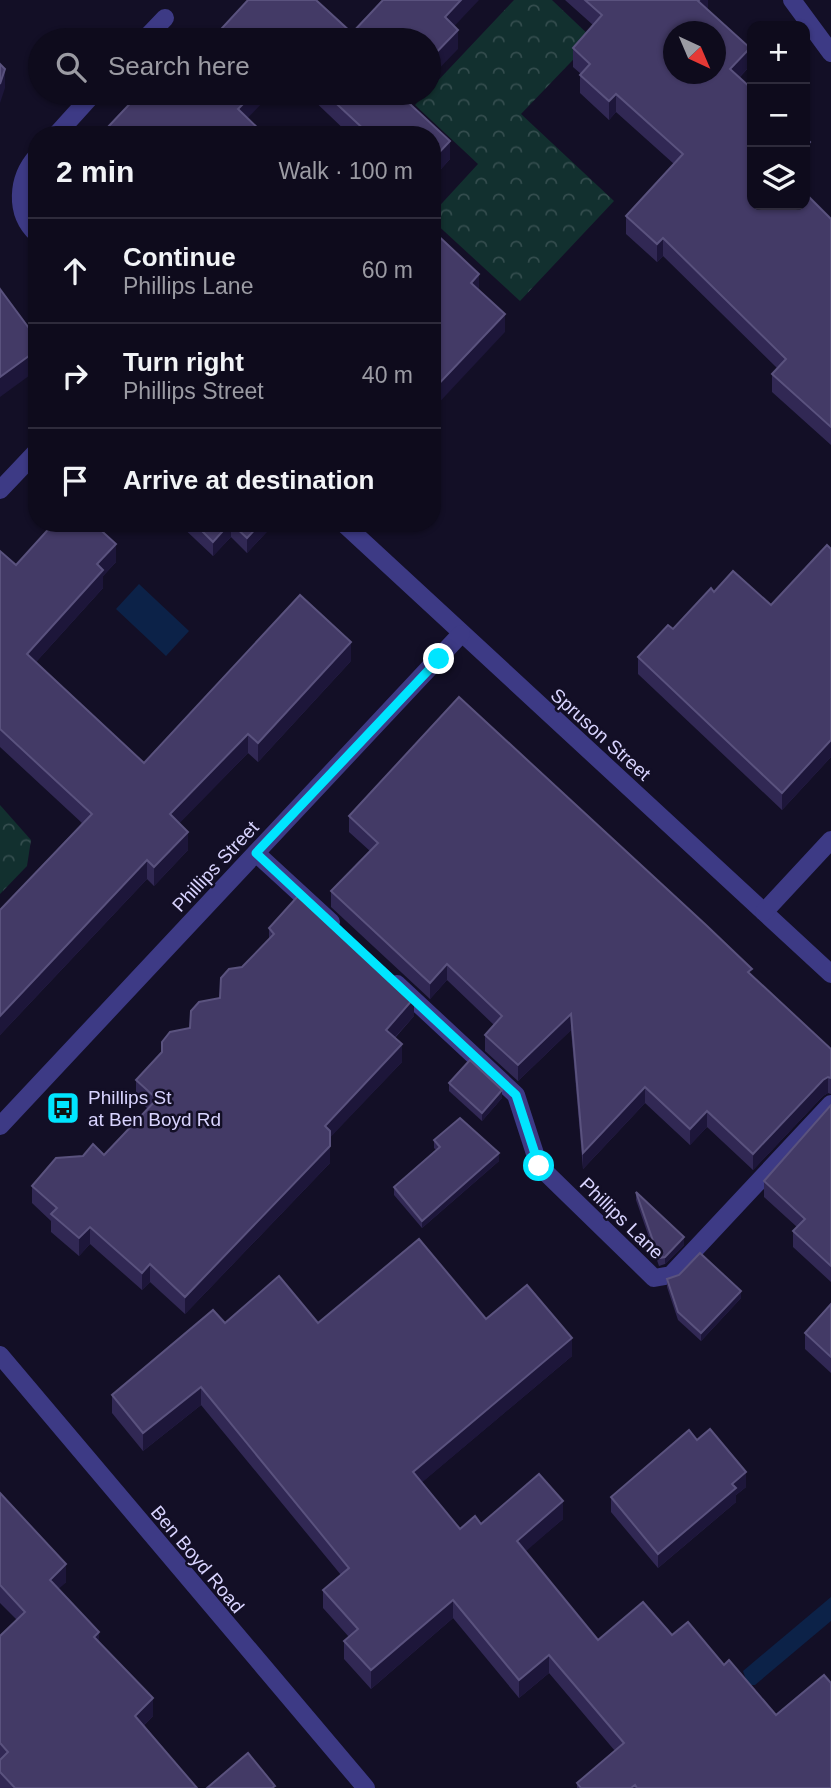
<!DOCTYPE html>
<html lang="en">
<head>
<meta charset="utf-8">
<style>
	:root { --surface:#0e0b1c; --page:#171425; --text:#f1f3f6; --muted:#9b9ba3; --line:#2e2b3b }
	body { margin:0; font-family:Helvetica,sans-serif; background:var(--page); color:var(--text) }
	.controls { position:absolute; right:21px; top:21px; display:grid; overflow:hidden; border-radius:14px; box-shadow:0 2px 5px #0004 }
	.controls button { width:63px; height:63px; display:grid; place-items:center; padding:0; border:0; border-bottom:2px solid var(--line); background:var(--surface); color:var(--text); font:35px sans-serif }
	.compass { position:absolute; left:663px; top:21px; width:63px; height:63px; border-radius:50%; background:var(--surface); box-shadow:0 2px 5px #0004; rotate:136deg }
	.stop { position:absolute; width:21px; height:21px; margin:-16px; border:5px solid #00e5ff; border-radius:50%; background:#fff }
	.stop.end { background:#00e5ff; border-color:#fff; box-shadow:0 2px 7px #0008 }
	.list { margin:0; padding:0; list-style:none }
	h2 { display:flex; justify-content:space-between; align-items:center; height:91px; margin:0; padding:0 28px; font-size:30px }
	h2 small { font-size:23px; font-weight:400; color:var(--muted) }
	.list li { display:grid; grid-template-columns:46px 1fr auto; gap:21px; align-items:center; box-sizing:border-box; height:105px; padding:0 28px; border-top:2px solid var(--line) }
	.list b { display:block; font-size:26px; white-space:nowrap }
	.list p { margin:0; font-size:23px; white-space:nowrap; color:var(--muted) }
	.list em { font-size:23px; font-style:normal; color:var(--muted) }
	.icon { flex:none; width:38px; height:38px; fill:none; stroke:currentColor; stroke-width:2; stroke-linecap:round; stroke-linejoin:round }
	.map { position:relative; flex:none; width:831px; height:1788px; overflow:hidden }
	.search { position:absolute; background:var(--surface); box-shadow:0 2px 5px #0004; left:28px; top:28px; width:413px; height:77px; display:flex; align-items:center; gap:18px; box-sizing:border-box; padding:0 24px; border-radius:38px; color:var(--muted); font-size:26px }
	.panel { position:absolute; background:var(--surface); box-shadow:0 2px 5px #0004; left:28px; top:126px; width:413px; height:406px; border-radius:28px }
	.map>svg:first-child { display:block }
	.forest { fill:url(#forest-crowns) }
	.water { fill:#0c2248 }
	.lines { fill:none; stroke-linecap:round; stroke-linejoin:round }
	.minor { stroke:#3d3a85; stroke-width:18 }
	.wall { fill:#312854 }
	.shaded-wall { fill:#1d163a }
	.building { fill:#433a66; stroke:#5a527e; stroke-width:2; fill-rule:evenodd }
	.route { stroke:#00e5ff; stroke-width:9 }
	.labels { text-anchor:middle; stroke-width:5; stroke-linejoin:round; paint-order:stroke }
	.street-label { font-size:19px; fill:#d9d4ff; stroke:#130f26 }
	.poi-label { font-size:19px; fill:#d9d4ff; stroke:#130f26; text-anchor:start }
</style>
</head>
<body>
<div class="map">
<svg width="831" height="1788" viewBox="0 0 831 1788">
	<defs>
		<pattern id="forest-crowns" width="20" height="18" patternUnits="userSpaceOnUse" patternTransform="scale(1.75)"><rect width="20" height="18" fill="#12302f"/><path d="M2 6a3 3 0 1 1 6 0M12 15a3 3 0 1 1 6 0" fill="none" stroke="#344d4e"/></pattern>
	</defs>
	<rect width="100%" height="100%" fill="#130f26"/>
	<g class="forest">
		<polygon points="514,0 552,0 593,39 521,114 614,201 520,301 432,220 432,214 478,164 415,105"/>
		<polygon points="0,805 31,840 27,866 0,894"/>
	</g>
	<g class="water">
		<polygon points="139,584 189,631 166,656 116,609"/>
		<polygon points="831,1597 831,1621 755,1685 748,1685 743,1671"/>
	</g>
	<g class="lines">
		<g class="minor">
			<polyline points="792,0 831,53"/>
			<polyline points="144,40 165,18"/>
			<polyline points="56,135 94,93"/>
			<path d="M37,156C17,178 14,213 37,234"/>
			<polyline points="0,490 37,451"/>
			<polyline points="343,523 831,974"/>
			<polyline points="256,853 331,922"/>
			<polyline points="764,912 831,840"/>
			<polyline points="397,984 516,1095 539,1166 654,1278 671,1275 831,1104"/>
			<polyline points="0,1126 461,634"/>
			<polyline points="0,1355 366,1788"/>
		</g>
	</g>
	<g class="wall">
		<polygon points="565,0 708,0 707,9 750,66 740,77 752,205 831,219 831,445 772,392 772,374 777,368 663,256 657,262 626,234 626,216 674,164 616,112 609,120 580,93 580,75 581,74 573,67 573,48 593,25"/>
		<polygon points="306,93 415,93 407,101 450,141 450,159 432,179 432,135 350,135"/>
		<polygon points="247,118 265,135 107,135 107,128"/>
		<polygon points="178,523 275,523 247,553 231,537 213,556"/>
		<polygon points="831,549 831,757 782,810 638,674 638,657 673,629 714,592 771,605"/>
		<polygon points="0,551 16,565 116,562 103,576 103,588 36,662 144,763 351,661 258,762 248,753 179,823 188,850 154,886 147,879 0,1035 0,910 82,823 0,747"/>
		<polygon points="349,816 752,976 831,1049 831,1094 828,1093 823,1096 753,1170 707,1127 690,1145 645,1103 583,1169 571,1030 518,1081 485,1051 485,1035 494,1025 447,980 430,999 331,907 331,891 370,851 349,832"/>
		<polygon points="269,928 414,1016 395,1038 402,1062 330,1137 330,1163 185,1314 150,1282 142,1290 90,1244 79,1256 51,1232 51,1221 32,1203 32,1186 104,1155 148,1109 136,1098 136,1080 220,998 242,967 269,939"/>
		<polygon points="449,1083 502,1098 482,1121 449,1091"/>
		<polygon points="831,1105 831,1282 793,1247 793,1231 797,1227 764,1197 764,1181"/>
		<polygon points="434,1140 499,1161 422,1228 394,1195 394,1187 437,1151 434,1148"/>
		<polygon points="636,1192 684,1245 665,1264 659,1266 636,1200"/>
		<polygon points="667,1279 741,1298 701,1341 678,1320 667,1287"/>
		<polygon points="831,1304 831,1373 805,1349 805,1333"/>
		<polygon points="486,1319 572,1356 422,1482 460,1529 481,1524 563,1519 525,1551 598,1640 672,1635 831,1788 577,1788 577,1783 615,1751 549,1673 519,1698 453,1618 371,1689 344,1659 344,1641 349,1637 323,1608 323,1590 341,1575 201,1405 143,1451 112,1413 112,1395 225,1323 318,1323"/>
		<polygon points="697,1440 746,1487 736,1495 736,1502 658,1568 611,1512 611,1497"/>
		<polygon points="0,1493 66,1582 58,1589 153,1716 144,1725 197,1788 0,1788 0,1636 17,1620 0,1603"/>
	</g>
	<g class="shaded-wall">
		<polygon points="461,0 479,0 445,36 445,17"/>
		<polygon points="699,0 708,0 708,8 698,19"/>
		<polygon points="458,30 458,49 429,79 429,60"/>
		<polygon points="750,48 750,66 730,87 730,69"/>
		<polygon points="5,69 5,88 0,103 0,84"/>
		<polygon points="254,93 272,93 238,128 238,109"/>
		<polygon points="397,93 415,93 397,111"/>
		<polygon points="616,94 616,112 609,120 609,101"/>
		<polygon points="450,141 450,159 432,179 432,160"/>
		<polygon points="810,142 810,160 805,166 805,148"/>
		<polygon points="663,238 663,256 657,262 657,244"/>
		<polygon points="479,274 479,293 471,283"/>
		<polygon points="505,314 505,332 432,410 432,391"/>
		<polygon points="37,350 37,370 0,397 0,377"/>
		<polygon points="231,523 231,537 213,556 213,542"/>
		<polygon points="261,523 275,523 247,553 247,538"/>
		<polygon points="116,544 116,562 103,576 103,588 27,672 27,654 97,564"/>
		<polygon points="351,642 351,661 258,762 258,743"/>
		<polygon points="248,734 248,753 170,833 170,814"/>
		<polygon points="831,740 831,757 782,810 782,793"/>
		<polygon points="188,832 188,850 154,886 154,867"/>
		<polygon points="147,860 147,879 0,1035 0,1016"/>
		<polygon points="447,964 447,980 430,999 430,983"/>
		<polygon points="414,998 414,1016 386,1047 386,1030"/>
		<polygon points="571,1014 571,1030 518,1081 518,1065"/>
		<polygon points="402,1044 402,1062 325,1143 325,1126"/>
		<polygon points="828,1077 828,1093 823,1096 753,1170 753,1154 823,1080"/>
		<polygon points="645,1087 645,1103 583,1169 583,1153"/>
		<polygon points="502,1090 502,1098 482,1121 482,1113"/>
		<polygon points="707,1111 707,1127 690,1145 690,1129"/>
		<polygon points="330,1146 330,1163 185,1314 185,1297"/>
		<polygon points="499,1153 499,1161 422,1228 422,1221"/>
		<polygon points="90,1227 90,1244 79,1256 79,1238"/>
		<polygon points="684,1237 684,1245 665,1264 665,1257"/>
		<polygon points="150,1264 150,1282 142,1290 142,1273"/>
		<polygon points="741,1291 741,1298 701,1341 701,1333"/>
		<polygon points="572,1338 572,1356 413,1490 413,1472"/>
		<polygon points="201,1387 201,1405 143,1451 143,1433"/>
		<polygon points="746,1472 746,1487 736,1495 736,1502 658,1568 658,1554 732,1484"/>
		<polygon points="563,1501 563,1519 517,1559 517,1541"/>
		<polygon points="66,1564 66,1582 50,1597 50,1580"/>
		<polygon points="453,1600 453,1618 371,1689 371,1670"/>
		<polygon points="99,1632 99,1650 94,1637"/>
		<polygon points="549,1655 549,1673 519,1698 519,1680"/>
		<polygon points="153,1698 153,1716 135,1733 135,1716"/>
	</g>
	<g class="building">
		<polygon points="248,0 316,0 352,33 383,0 461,0 445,17 458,30 429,60 429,40 211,40"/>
		<path d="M585,0H699L698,1L750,48L730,69L752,89V205H805V193L831,219V427L772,374L786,359L663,238L657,244L626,216L683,154L616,94L609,101L580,75L590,64L573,48L602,15ZM674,32H716V74H674Z"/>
		<polygon points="0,64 5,69 0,84"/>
		<polygon points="140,93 254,93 238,109 265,135 115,135 107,128"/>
		<polygon points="325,93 398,93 450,141 432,160 432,135 370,135"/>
		<polygon points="805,137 810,142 805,148"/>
		<polygon points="432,230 479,274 471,283 505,314 432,391"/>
		<polygon points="0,289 37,339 37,350 0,377"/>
		<polygon points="54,523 93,523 116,544 97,564 103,570 27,654 144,763 300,595 351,642 258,743 248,734 170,814 188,832 154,867 147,860 0,1016 0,910 92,814 0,729 0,551 16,565"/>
		<polygon points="194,523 230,523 213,542"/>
		<polygon points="231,523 261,523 247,538"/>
		<polygon points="827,545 831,549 831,740 782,793 638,657 668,625 673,629 711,588 714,592 733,571 771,605"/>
		<polygon points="459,697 706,925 752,969 748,972 831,1049 831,1078 828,1077 823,1080 753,1154 707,1111 690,1129 645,1087 583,1153 571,1014 518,1065 485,1035 502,1016 447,964 430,983 331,891 378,843 349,816"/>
		<polygon points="298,896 312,909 315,906 414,998 386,1030 402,1044 325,1126 330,1131 330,1146 185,1297 150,1264 142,1273 90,1227 79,1238 51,1214 57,1208 32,1186 56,1158 83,1156 93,1144 104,1155 157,1099 136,1080 162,1052 162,1042 170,1032 190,1028 191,1011 199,1002 220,998 221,978 229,969 242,967 274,934 269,928"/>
		<polygon points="470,1060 502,1090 482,1113 449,1083"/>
		<polygon points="831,1105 831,1266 793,1231 805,1219 764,1181"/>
		<polygon points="460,1118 499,1153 422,1221 394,1187 440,1147 434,1140"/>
		<polygon points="636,1192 684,1237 665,1257 659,1258"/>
		<polygon points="419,1239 486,1319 527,1285 572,1338 413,1472 460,1529 475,1516 481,1524 539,1474 563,1501 517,1541 598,1640 643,1602 672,1635 688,1622 724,1665 729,1660 776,1715 824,1675 831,1683 831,1788 637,1788 635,1785 631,1788 581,1788 577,1783 624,1743 549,1655 519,1680 453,1600 371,1670 344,1641 358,1629 323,1590 349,1568 201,1387 143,1433 112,1395 213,1310 225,1323 279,1276 318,1323"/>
		<polygon points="700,1253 741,1291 701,1333 678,1312 667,1279 679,1275"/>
		<polygon points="831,1304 831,1357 805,1333"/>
		<polygon points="710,1429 746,1472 732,1484 736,1488 658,1554 611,1497 689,1430 697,1440"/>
		<polygon points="0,1493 66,1564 50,1580 99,1632 94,1637 153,1698 135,1716 197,1788 15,1788 0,1772 0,1760 8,1752 0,1743 0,1636 25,1612 0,1585"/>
		<polygon points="248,1753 275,1786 272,1788 207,1788"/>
	</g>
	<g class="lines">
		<polyline class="route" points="439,659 256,853 516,1095 539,1166"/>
	</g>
	<defs>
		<symbol id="bus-square" viewBox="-11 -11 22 22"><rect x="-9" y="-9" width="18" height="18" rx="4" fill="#00e5ff" stroke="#130f26"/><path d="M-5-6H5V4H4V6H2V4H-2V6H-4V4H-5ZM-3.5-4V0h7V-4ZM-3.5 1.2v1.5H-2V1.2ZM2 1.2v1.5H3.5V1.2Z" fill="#111"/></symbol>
	</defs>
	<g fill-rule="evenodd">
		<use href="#bus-square" x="44" y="1089" width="38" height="38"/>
	</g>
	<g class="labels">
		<g class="street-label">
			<text transform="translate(601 734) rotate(42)" y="7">Spruson Street</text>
			<text transform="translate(215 866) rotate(-47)" y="7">Phillips Street</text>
			<text transform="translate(622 1218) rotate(44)" y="7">Phillips Lane</text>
			<text transform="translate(198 1559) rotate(50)" y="7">Ben Boyd Road</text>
		</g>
		<g class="poi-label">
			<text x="88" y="1104">Phillips St<tspan x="88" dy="22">at Ben Boyd Rd</tspan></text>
		</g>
	</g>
</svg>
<div class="controls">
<button>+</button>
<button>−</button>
<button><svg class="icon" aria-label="layers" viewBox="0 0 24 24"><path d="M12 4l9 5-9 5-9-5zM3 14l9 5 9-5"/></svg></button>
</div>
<svg class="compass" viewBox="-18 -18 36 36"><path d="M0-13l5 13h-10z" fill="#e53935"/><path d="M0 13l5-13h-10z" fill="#9b9ba3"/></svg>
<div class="stop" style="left:539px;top:1166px"></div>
<div class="stop end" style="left:439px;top:659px"></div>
<div class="search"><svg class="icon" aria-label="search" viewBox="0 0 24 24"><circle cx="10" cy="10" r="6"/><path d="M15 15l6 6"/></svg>Search here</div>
<section class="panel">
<h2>2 min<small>Walk · 100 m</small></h2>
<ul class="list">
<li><svg class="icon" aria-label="ahead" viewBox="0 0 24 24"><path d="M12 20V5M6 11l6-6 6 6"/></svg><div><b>Continue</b><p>Phillips Lane</p></div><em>60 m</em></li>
<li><svg class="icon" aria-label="right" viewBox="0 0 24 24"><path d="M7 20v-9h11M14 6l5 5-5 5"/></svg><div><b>Turn right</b><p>Phillips Street</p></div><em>40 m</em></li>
<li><svg class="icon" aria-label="arrive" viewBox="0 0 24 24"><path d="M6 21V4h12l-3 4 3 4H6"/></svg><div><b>Arrive at destination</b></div></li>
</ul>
</section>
</div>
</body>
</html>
